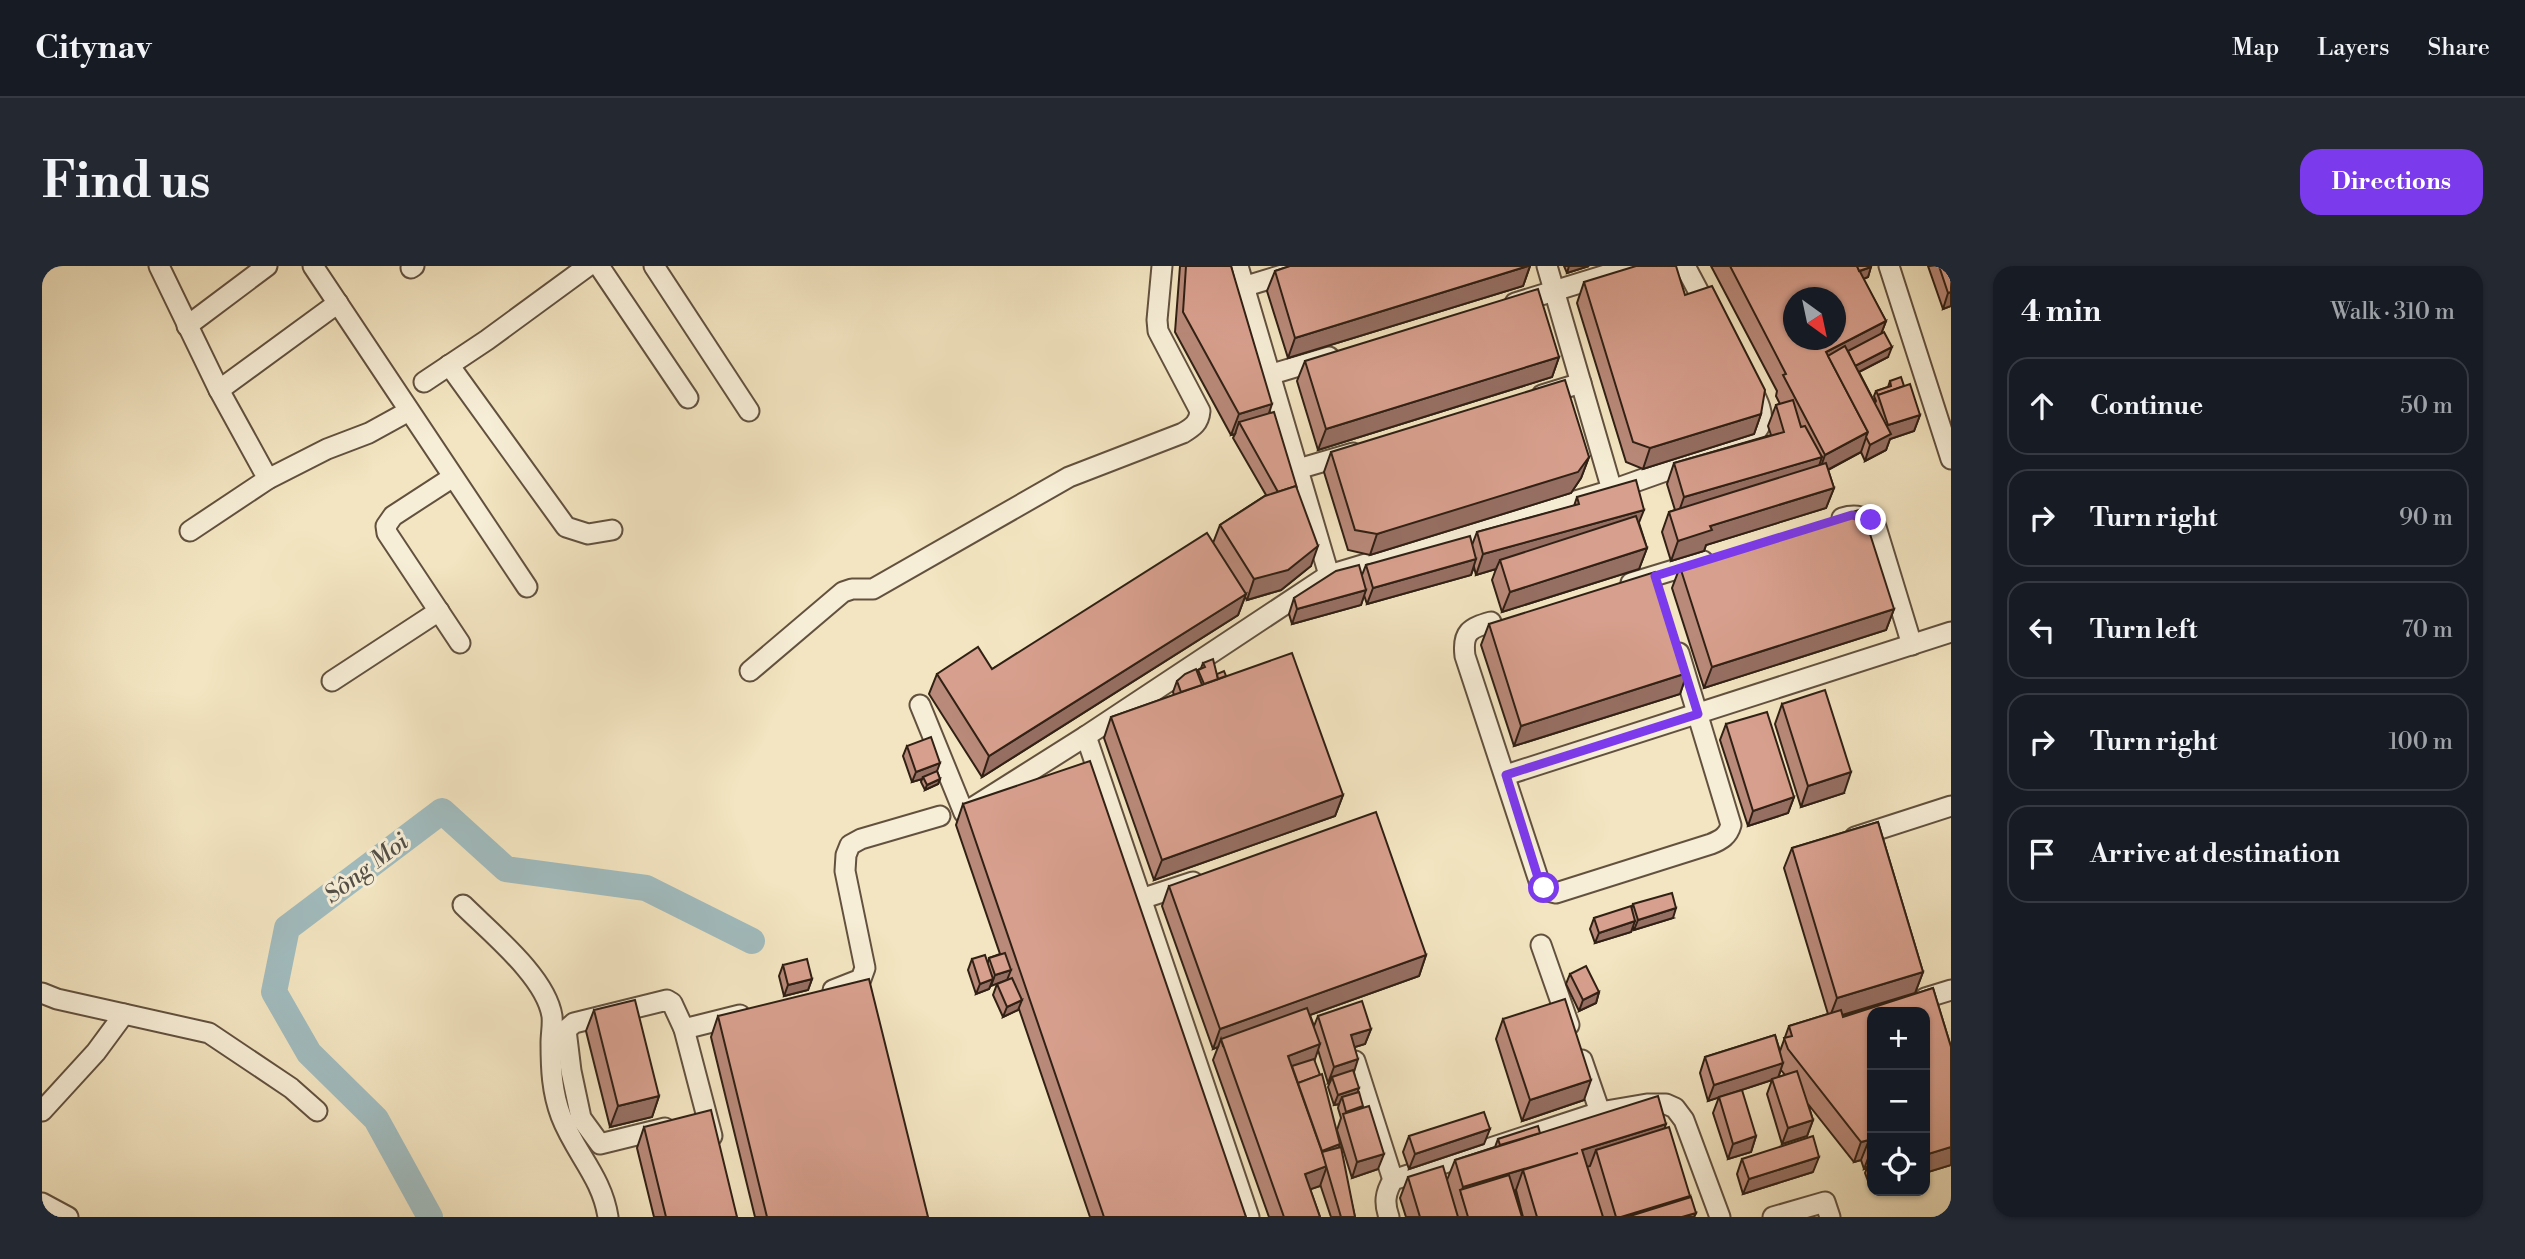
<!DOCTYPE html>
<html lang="en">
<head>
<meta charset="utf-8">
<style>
	:root { --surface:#171b24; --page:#242831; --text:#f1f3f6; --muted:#9ea1a6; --line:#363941; --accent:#7c3aed }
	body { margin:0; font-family:"Libre Bodoni",serif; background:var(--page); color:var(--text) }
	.controls { position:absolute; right:21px; bottom:21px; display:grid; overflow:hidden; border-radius:14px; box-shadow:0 2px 5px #0004 }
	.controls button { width:63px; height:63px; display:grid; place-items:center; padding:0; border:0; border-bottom:2px solid var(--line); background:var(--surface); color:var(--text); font:35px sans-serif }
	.compass { position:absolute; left:1741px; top:21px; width:63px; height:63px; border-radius:50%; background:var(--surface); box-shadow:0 2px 5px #0004; rotate:147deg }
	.stop { position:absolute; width:21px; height:21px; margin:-16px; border:5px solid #7c3aed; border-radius:50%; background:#fff }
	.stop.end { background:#7c3aed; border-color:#fff; box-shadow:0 2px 7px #0008 }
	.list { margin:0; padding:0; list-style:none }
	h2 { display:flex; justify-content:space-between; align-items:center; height:91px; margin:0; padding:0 28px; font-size:30px }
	h2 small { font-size:23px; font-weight:400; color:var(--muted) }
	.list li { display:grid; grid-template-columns:46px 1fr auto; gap:21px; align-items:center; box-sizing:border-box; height:98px; margin:0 14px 14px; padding:0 14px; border:2px solid var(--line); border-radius:21px }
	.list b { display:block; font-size:26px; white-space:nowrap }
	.list em { font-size:23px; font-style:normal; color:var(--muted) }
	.icon { flex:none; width:38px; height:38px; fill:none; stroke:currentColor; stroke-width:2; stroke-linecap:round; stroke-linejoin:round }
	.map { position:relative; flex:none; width:1909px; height:951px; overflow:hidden; border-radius:21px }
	header { display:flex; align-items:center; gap:42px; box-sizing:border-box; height:98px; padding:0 35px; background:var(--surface); border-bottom:2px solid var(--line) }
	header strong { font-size:33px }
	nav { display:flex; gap:38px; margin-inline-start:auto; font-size:24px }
	.intro { display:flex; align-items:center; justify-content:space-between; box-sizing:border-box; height:168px; padding:0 42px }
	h1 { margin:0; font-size:49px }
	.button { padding:18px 32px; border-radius:21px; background:var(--accent); color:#fff; font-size:24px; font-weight:700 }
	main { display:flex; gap:42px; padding:0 42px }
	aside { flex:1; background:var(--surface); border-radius:21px; box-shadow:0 2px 5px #0004 }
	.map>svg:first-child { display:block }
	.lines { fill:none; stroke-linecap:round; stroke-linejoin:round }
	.river { stroke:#a1bcbf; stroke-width:26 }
	.minor-casing { stroke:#62513f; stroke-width:23 }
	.minor { stroke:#f7eed7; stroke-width:19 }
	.wall { fill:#b98979; stroke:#312014; stroke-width:2; fill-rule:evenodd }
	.shaded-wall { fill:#966f63; stroke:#312014; stroke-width:2 }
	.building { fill:#d79f8d; stroke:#312014; stroke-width:2; fill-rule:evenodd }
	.route { stroke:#7c3aed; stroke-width:9 }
	.labels { text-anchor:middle; stroke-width:6; stroke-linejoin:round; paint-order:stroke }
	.water-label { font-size:24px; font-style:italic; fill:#534f47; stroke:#f7eed7 }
</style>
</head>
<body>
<header>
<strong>Citynav</strong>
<nav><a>Map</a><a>Layers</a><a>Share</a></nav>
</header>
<div class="intro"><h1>Find us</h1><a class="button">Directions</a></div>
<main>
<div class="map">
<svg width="1909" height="951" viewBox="0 0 1909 951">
	<rect width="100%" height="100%" fill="#f3e5c1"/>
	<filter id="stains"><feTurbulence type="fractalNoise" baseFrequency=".00286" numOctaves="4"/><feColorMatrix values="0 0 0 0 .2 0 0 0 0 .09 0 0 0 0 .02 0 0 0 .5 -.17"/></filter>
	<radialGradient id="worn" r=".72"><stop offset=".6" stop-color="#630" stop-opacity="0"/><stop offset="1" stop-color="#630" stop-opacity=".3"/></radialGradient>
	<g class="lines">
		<polyline class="river" points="388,951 334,853 267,787 232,726 245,662 400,545 464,603 604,622 710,675"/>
		<defs>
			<g id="minor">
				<polyline points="117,0 177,124 226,213"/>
				<polyline points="271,0 485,321"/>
				<polyline points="557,0 646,132"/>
				<polyline points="612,0 707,145"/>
				<polyline points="1196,0 1287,309"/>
				<polyline points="1505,0 1570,224"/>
				<polyline points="1643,0 1668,47"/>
				<polyline points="1847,0 1909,193"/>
				<polyline points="369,2 372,0"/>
				<polyline points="1201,21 1270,0"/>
				<polyline points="1473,37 1593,0"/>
				<polyline points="145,60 225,0"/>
				<polyline points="407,99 524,261 546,268 570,264"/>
				<polyline points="1227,109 1287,91"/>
				<polyline points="382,116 445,74 546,0"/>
				<polyline points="177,124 296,37"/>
				<polyline points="1500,129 1539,117"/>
				<polyline points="1256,203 1311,187"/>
				<polyline points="411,211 351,250 344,260 345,267 418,377"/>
				<path d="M1800,252C1813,248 1825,250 1834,261L1870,379"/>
				<polyline points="148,265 226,213 285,183 327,167 367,145"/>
				<polyline points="1589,317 1661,295"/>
				<path d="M1449,356C1428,362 1420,366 1423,390L1498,618L1506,625L1514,627L1669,578C1679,574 1686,570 1689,559L1637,387"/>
				<path d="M708,405L801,326L810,323H831L1027,211L1141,167C1151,161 1157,157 1158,145L1116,65L1115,54L1120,0"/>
				<polyline points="290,415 397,345"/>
				<path d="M878,439L922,547L1044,470L1287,309L1570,224L1694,180C1725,164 1725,151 1709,122"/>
				<polyline points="1044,470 1207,951"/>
				<polyline points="1464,509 1909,366"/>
				<polyline points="1813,571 1909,540"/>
				<polyline points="1099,633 1151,616"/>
				<path d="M421,639C449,667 504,711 510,750C511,759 509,768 509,777C509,803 510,826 519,850C533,887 560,911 566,951"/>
				<polyline points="1499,679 1527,759"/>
				<polyline points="791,724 819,713 823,702 803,605 804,589 808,579 819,573 898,550"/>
				<polyline points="0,727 15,733 167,767 249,822 275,845"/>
				<polyline points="1883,732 1909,724"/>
				<polyline points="642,763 670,870"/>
				<polyline points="1540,794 1558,846"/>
				<polyline points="1313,795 1351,914"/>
				<polyline points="0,845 54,786 82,748"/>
				<polyline points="623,862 558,878 539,852 529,805 524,764 532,757 625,734 630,737 642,763 698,749"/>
				<polyline points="0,937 26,951"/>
				<path d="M1347,951C1342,937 1343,927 1351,914L1558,846L1605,838H1624L1633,842L1642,854L1678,951"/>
				<polyline points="1731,951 1783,936 1788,951"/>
			</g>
		</defs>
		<use href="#minor" class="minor-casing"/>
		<use href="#minor" class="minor"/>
	</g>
	<g class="wall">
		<polygon points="1138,0 1189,0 1227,148 1269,300 1239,324 1205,334 1203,331 1196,349 940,511 887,428 895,408 950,403 1171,277 1178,259 1224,229 1191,172 1193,168 1189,169 1133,66"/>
		<polygon points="1248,0 1488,0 1481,20 1246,92 1225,25 1233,5"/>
		<polygon points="1522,0 1547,0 1525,7"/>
		<polygon points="1669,0 1829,0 1826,11 1821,13 1844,55 1839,68 1846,91 1817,106 1833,137 1834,135 1832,130 1834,125 1846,121 1848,115 1862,120 1878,149 1872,165 1848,173 1844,184 1823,195 1819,186 1786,204 1792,222 1784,242 1664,279 1662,285 1629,295 1620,266 1627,246 1633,244 1625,218 1632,197 1729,169 1726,160 1734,139 1738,138 1734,130 1735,125"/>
		<polygon points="1886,0 1909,0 1909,40 1901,43"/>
		<polygon points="1542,16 1643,29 1719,148 1712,168 1601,203 1584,196 1535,37"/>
		<polygon points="1517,91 1510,111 1276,184 1255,115 1263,95"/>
		<polygon points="1289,186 1547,191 1539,212 1529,227 1328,289 1306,284 1282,206"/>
		<polygon points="1535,231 1597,257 1605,282 1597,303 1460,346 1450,314 1454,303 1434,309 1432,301 1429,309 1325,338 1322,329 1319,339 1250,358 1247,348 1252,332 1320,309 1324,299 1430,279 1435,266 1532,240"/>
		<polygon points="1638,301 1852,343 1844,364 1662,422 1630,322"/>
		<polygon points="1447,358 1645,407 1638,428 1472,480 1439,379"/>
		<polygon points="1161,397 1175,408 1184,410 1301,529 1293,550 1112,614 1062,472 1069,451 1132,429 1131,426 1135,415 1155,407 1156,404 1159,402"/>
		<polygon points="1740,438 1802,527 1759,541 1733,458"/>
		<polygon points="1684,458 1752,531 1746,547 1706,560 1678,474"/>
		<polygon points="865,480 895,505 898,513 896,518 883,524 879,516 880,513 870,516 861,490"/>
		<polygon points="921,538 1204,951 1048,951 977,743 976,744 961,751 951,729 955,718 964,714 949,719 947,723 934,728 926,704 930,693 946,696 947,692 958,688 914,559"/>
		<path d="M1836,556L1881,706L1873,727L1800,749L1801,751L1891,722L1909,781V899L1883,907V746H1830V922L1829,923L1823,907L1825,902L1822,903L1819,894L1812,896L1766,838L1771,854L1765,870L1740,878L1725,828L1730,814L1666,835L1658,807L1663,791L1733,769L1738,785L1747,760L1786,748L1742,602L1750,582ZM1739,804L1743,809L1736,811Z"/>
		<polygon points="1127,620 1384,689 1377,710 1268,749 1272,760 1276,750 1329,763 1323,778 1313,781 1312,806 1315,827 1336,903 1310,912 1295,864 1299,852 1296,842 1297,838 1292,839 1286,821 1288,816 1286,817 1276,784 1272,794 1298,878 1297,881 1313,951 1289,951 1278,918 1278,920 1268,923 1278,951 1227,951 1171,794 1176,781 1171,783 1120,640"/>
		<polygon points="1591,638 1631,652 1592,664 1591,661 1589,666 1553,677 1548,663 1552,652 1589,643"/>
		<polygon points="741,699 770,713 766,724 742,730 737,710"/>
		<polygon points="1528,708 1557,726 1554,737 1537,745 1524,718"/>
		<polygon points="552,744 617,830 610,851 568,861 544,765"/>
		<polygon points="676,750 886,951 713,951 669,771"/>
		<polygon points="1461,753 1542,834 1480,855 1454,773"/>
		<polygon points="1677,831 1714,870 1709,886 1686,893 1671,847"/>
		<polygon points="602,861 695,951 612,951 595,882"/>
		<polygon points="1623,863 1647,932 1654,947 1652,951 1481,951 1474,924 1472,924 1480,951 1364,951 1358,932 1366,911 1405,914 1413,894 1453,881 1456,873 1498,867"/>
		<polygon points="1367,870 1442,878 1367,903 1361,886"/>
		<polygon points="1700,893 1771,906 1701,928 1695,908"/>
	</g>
	<g class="shaded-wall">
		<polygon points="1486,0 1488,0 1481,20 1246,92 1253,72"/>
		<polygon points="1527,0 1547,0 1525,7"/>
		<polygon points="1829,1 1826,11 1807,19 1810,8"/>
		<polygon points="1909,26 1909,40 1901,43 1906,27"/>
		<polygon points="1844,55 1836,76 1787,101 1784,86"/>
		<polygon points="1850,81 1846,91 1809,110 1813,100"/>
		<polygon points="1517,91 1510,111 1276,184 1284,163"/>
		<polygon points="1230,138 1223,159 1197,156 1193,168 1189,169 1197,148"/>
		<polygon points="1719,148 1712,168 1601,203 1608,182"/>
		<polygon points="1878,149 1872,165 1848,173 1844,184 1823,195 1828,179 1846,159"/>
		<polygon points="1826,166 1819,186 1776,209 1783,189"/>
		<polygon points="1547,191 1539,212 1529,227 1328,289 1335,268"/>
		<polygon points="1780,191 1773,212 1635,251 1642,231"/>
		<polygon points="1792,222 1784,242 1664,279 1662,285 1629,295 1636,275 1668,260"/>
		<polygon points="1602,244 1594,264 1458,294 1454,303 1434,309 1441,288"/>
		<polygon points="1276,280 1269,300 1239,324 1205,334 1212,313"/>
		<polygon points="1605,282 1597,303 1460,346 1468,326"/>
		<polygon points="1434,293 1429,309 1325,338 1331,322"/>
		<polygon points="1324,324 1319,339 1250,358 1255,343"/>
		<polygon points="1204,328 1196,349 940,511 947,490"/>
		<polygon points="1852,343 1844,364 1662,422 1670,401"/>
		<polygon points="1645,407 1638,428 1472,480 1479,460"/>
		<polygon points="898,497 894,508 881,511 880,513 870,516 874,506"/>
		<polygon points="1809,506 1802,527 1759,541 1766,520"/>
		<polygon points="898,513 896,518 883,524 885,519"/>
		<polygon points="1301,529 1293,550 1112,614 1120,594"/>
		<polygon points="1752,531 1746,547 1706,560 1711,545"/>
		<polygon points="1634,642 1631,652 1592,664 1596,654"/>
		<polygon points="1593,655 1589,666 1553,677 1557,667"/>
		<polygon points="1384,689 1377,710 1181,780 1179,773 1176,781 1171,783 1178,763"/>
		<polygon points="969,704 965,714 949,720 953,709"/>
		<polygon points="1881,706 1873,727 1787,753 1795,732"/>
		<polygon points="770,713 766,724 742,730 746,719"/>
		<polygon points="951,713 947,723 934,728 938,718"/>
		<polygon points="1557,726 1554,737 1537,745 1541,734"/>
		<polygon points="980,734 976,744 961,751 965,741"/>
		<polygon points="1329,763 1323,778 1303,784 1309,769"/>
		<polygon points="1278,778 1271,799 1247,807 1246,790"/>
		<polygon points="1316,793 1311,809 1290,811 1288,816 1286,817 1292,801"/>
		<polygon points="1741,797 1736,812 1666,835 1672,819"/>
		<polygon points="1549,814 1542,834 1480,855 1488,834"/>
		<polygon points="1317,822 1313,833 1300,831 1297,838 1292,839 1296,829"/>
		<polygon points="617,830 610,851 568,861 576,840"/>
		<polygon points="1771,854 1765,870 1740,878 1746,862"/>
		<polygon points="1624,858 1617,879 1554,884 1548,900 1533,905 1540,884"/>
		<polygon points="1448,863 1442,878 1367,903 1373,888"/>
		<polygon points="1714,870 1709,886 1686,893 1691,878"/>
		<polygon points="1827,874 1819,894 1812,896 1819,876"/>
		<polygon points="1298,878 1293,894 1279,885"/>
		<polygon points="1909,881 1909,899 1883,907 1883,889"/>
		<polygon points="1830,882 1830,900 1822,903"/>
		<polygon points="1536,887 1481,904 1474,924 1423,939 1419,927 1421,921"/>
		<polygon points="1342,888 1336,903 1310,912 1315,896"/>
		<polygon points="1777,891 1771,906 1701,928 1707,913"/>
		<polygon points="1285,900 1278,920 1255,928 1263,908"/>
		<polygon points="1648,930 1640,950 1637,951 1579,951"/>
		<polygon points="1654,947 1652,951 1640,951"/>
	</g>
	<g class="building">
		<polygon points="1144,0 1189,0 1230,138 1197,148 1141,46"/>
		<polygon points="1248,0 1486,0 1253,72 1233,5"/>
		<polygon points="1594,0 1634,0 1643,29 1670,20 1723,124 1719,148 1608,182 1591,176 1542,16"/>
		<path d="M1688,0H1815L1844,55L1784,86L1826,166L1783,189L1741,109L1744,108ZM1752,32H1794V74H1752Z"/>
		<polygon points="1815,0 1829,0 1829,1 1817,5"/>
		<polygon points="1897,0 1909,0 1909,26 1906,27"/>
		<polygon points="1496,23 1517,91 1284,163 1263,95"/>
		<polygon points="1842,66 1850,81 1813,100 1806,85"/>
		<polygon points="1803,80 1849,168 1828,179 1824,171 1826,166 1786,90"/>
		<polygon points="1859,111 1862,120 1836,129 1834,125 1849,120 1848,115"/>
		<polygon points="1523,114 1547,191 1536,206 1335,268 1313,264 1289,186"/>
		<polygon points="1868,118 1878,149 1846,159 1836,129"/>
		<polygon points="1751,134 1759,161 1763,160 1780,191 1642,231 1632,197 1742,166 1734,139"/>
		<polygon points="1232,146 1255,222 1254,220 1236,226 1197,156"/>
		<polygon points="1784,197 1792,222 1668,260 1670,264 1636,275 1627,246"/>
		<polygon points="1594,214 1602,244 1441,288 1435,266 1537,238 1535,231"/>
		<polygon points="1254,220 1276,280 1246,304 1212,313 1178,259 1223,230"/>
		<polygon points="1820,243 1852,343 1670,401 1638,301"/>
		<polygon points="1594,250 1605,282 1468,326 1458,294"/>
		<polygon points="1165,267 1204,328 947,490 895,408 936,381 950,403"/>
		<polygon points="1428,270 1434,293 1331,322 1324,299"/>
		<polygon points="1317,299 1324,324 1255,343 1252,332 1294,305"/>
		<polygon points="1613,306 1645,407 1479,460 1447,358"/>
		<polygon points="1250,387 1301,529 1120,594 1069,451"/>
		<polygon points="1171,393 1176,413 1162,418 1156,404 1163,401 1161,397"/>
		<polygon points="1154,403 1160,419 1139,426 1135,415 1143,408"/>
		<polygon points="1182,405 1184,410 1176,413 1175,408"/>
		<polygon points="1783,424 1809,506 1766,520 1740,438"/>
		<polygon points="1725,446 1752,531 1711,545 1684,458"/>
		<polygon points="889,471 898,497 874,506 865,480"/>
		<polygon points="1048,495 1204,951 1062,951 921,538"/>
		<polygon points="895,505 898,513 885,519 881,511"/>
		<polygon points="1334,546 1384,689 1178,763 1127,620"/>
		<polygon points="1836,556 1881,706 1795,732 1750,582"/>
		<polygon points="1630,627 1634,642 1596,654 1591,638"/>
		<polygon points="1589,640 1593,655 1557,667 1552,652"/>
		<polygon points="963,687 969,704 953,709 947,692"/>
		<polygon points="943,689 951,713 938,718 930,693"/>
		<polygon points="765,693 770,713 746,719 741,699"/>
		<polygon points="1544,700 1557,726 1541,734 1528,708"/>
		<polygon points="970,712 980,734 965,741 955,718"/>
		<polygon points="827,713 886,951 725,951 676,750"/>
		<polygon points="1891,722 1909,781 1909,881 1883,889 1883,746 1830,746 1830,882 1827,874 1819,876 1746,783 1742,772 1750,770 1747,760 1799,744 1801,751"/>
		<polygon points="1523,733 1549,814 1488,834 1461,753"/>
		<polygon points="593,734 617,830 576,840 552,744"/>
		<polygon points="1320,735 1329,763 1309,769 1316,793 1292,801 1276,750"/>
		<polygon points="1265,742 1278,778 1246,790 1285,900 1263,908 1278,951 1242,951 1179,773"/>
		<polygon points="1733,769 1741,797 1672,819 1663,791"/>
		<polygon points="1272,793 1278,809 1256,817 1250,800"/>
		<polygon points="1311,804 1317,822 1296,829 1290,811"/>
		<polygon points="1755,805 1771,854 1746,862 1730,813"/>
		<polygon points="1280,808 1298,878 1280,885 1256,817"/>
		<polygon points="1700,824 1714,870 1691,878 1677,831"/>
		<polygon points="1317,826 1321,840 1304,846 1300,831"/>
		<polygon points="1616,830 1624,858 1540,884 1561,951 1495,951 1481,904 1536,887 1421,921 1413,894"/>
		<polygon points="1327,840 1342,888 1315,896 1301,848"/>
		<polygon points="669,844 695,951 624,951 602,861"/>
		<polygon points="1442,846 1448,863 1373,888 1367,870"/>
		<polygon points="1496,860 1498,867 1458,879 1456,873"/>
		<polygon points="1627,861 1648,930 1579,951 1574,951 1554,884"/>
		<polygon points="1771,870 1777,891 1707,913 1700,893"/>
		<polygon points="1299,881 1313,951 1299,951 1280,886"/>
		<polygon points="1401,900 1416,951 1378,951 1366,911"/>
		<polygon points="1830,900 1830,917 1825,901"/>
		<polygon points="1467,909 1480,951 1426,951 1418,924"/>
		<polygon points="1649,931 1654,947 1640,951 1585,951"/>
	</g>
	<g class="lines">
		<polyline class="route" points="1502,622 1498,618 1464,509 1656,448 1613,310 1810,249 1829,254"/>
	</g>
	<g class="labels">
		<g class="water-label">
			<text transform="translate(324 602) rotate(-37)" y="8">Sông Moi</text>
		</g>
	</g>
	<rect width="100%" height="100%" filter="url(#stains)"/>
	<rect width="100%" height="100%" fill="url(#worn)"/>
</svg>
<div class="controls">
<button>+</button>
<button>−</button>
<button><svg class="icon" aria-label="locate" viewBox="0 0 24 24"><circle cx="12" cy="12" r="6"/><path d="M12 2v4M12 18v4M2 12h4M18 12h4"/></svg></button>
</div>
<svg class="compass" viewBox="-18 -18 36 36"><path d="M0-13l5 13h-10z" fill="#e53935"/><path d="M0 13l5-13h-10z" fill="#9ea1a6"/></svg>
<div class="stop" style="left:1502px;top:622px"></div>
<div class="stop end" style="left:1829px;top:254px"></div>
</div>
<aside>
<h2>4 min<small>Walk · 310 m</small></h2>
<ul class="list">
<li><svg class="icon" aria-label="ahead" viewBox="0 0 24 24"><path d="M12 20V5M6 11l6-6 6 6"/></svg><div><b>Continue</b></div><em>50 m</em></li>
<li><svg class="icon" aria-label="right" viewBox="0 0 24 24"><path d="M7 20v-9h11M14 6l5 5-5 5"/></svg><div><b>Turn right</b></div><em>90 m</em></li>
<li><svg class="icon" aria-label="left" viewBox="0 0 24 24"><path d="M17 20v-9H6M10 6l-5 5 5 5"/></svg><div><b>Turn left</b></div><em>70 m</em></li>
<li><svg class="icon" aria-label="right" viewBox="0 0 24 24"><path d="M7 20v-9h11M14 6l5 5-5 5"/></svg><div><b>Turn right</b></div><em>100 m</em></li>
<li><svg class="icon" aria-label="arrive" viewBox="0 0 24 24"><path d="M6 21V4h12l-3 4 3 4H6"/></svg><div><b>Arrive at destination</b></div></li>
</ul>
</aside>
</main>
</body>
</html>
